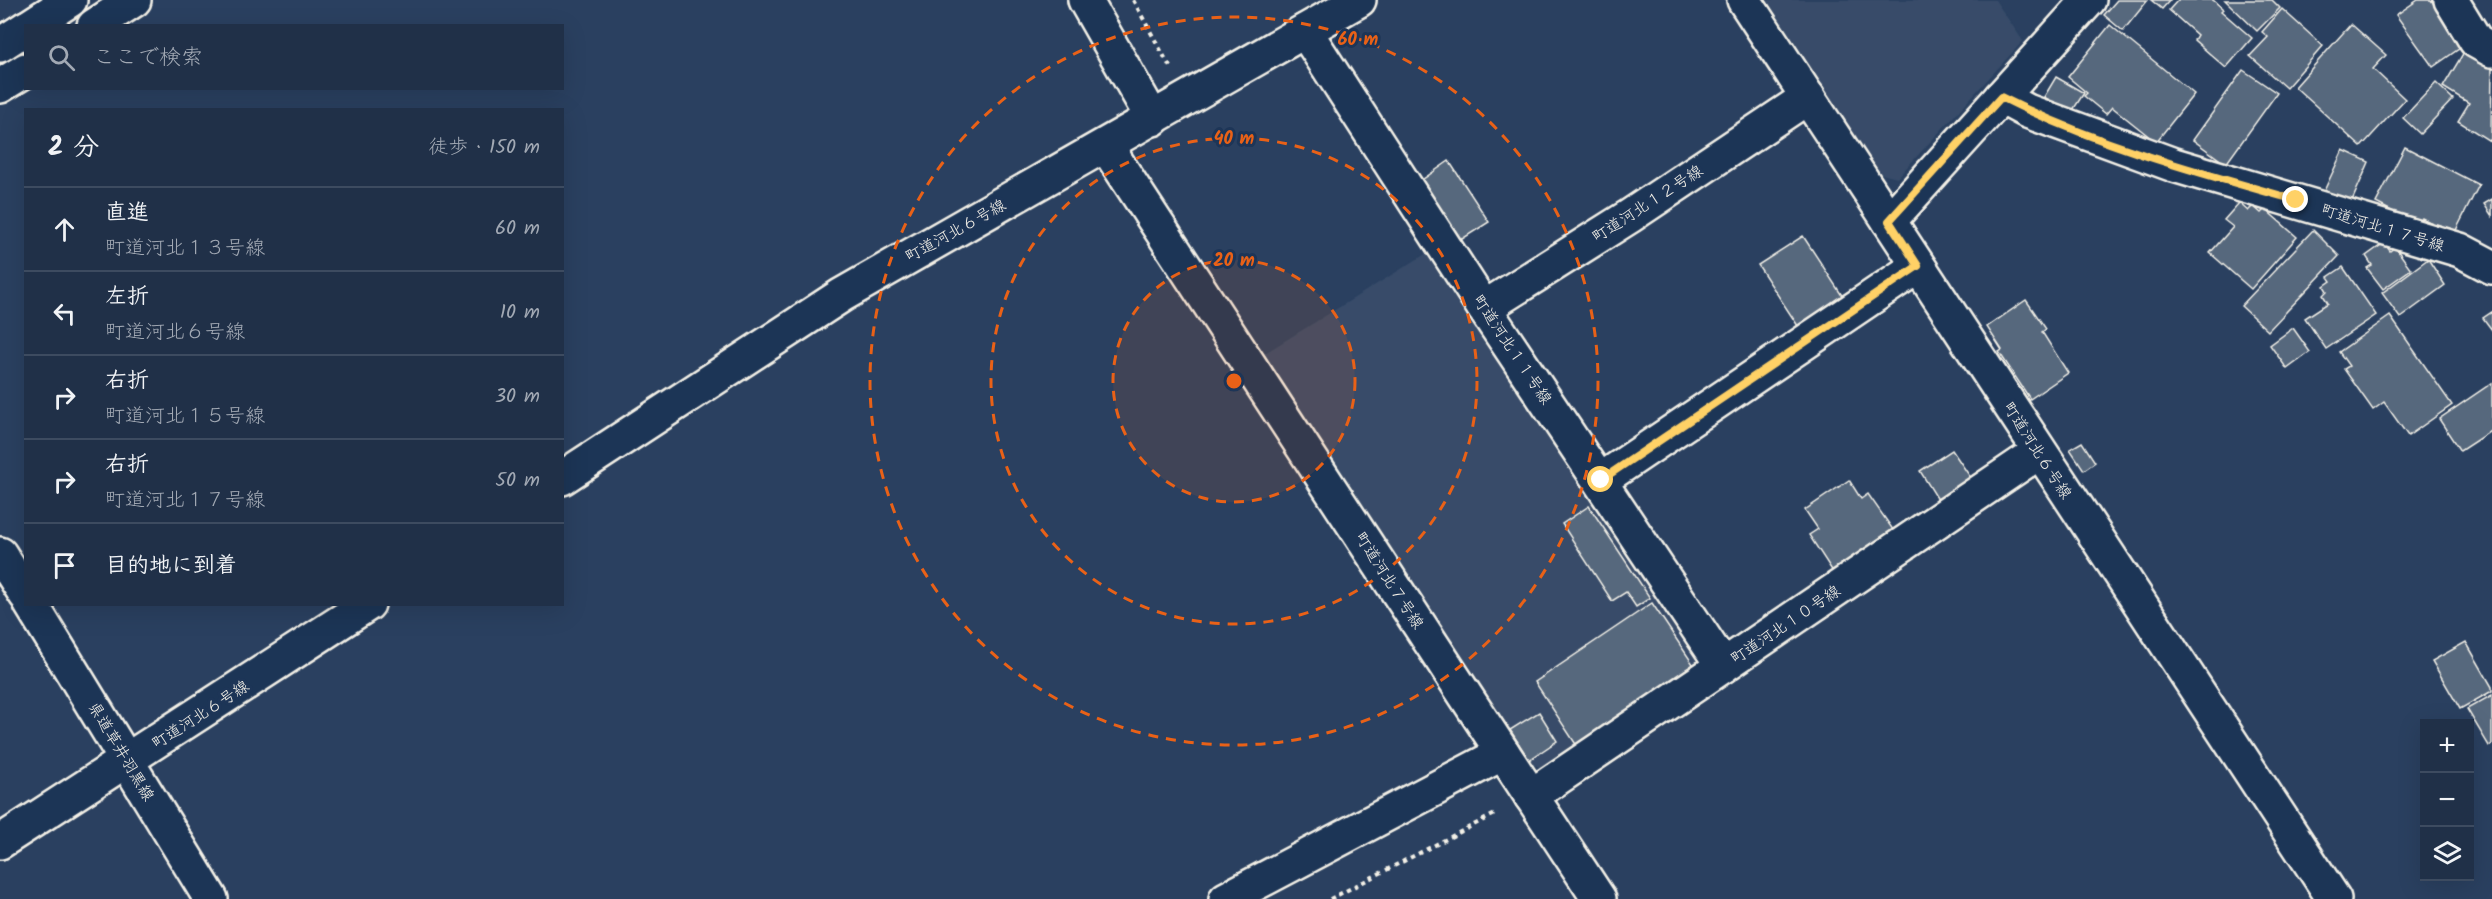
<!DOCTYPE html>
<html lang="ja">
<head>
<meta charset="utf-8">
<style>
	:root { --surface:#203048; --page:#2d3c52; --text:#f1f3f6; --muted:#a2a9b4; --line:#3d4b60 }
	body { margin:0; font-family:Kalam,"Klee One",sans-serif; background:var(--page); color:var(--text) }
	.controls { position:absolute; right:18px; bottom:18px; display:grid; overflow:hidden; border-radius:0px; box-shadow:0 6px 24px #0002 }
	.controls button { width:54px; height:54px; display:grid; place-items:center; padding:0; border:0; border-bottom:2px solid var(--line); background:var(--surface); color:var(--text); font:30px sans-serif }
	.stop { position:absolute; width:18px; height:18px; margin:-14px; border:4px solid #ffd166; border-radius:50%; background:#fff }
	.stop.end { background:#ffd166; border-color:#fff; box-shadow:0 2px 6px #0008 }
	.list { margin:0; padding:0; list-style:none }
	h2 { display:flex; justify-content:space-between; align-items:center; height:78px; margin:0; padding:0 24px; font-size:26px }
	h2 small { font-size:20px; font-weight:400; color:var(--muted) }
	.list li { display:grid; grid-template-columns:39px 1fr auto; gap:18px; align-items:center; box-sizing:border-box; height:84px; padding:0 24px; border-top:2px solid var(--line) }
	.list b { display:block; font-size:22px; white-space:nowrap }
	.list p { margin:0; font-size:20px; white-space:nowrap; color:var(--muted) }
	.list em { font-size:20px; font-style:normal; color:var(--muted) }
	.icon { flex:none; width:33px; height:33px; fill:none; stroke:currentColor; stroke-width:2; stroke-linecap:round; stroke-linejoin:round }
	.map { position:relative; flex:none; width:2492px; height:899px; overflow:hidden }
	.search { position:absolute; background:var(--surface); box-shadow:0 6px 24px #0002; left:24px; top:24px; width:540px; height:66px; display:flex; align-items:center; gap:15px; box-sizing:border-box; padding:0 21px; border-radius:0px; color:var(--muted); font-size:22px }
	.panel { position:absolute; background:var(--surface); box-shadow:0 6px 24px #0002; left:24px; top:108px; width:540px; height:498px; border-radius:0px }
	.map>svg:first-child { display:block }
	.built { fill:#374c69 }
	.building { fill:#56677d; stroke:#f4f1e8; stroke-width:1.5 }
	.lines { fill:none; stroke-linecap:round; stroke-linejoin:round }
	.street-casing { stroke:#f4f1e8; stroke-width:38 }
	.secondary-casing { stroke:#f4f1e8; stroke-width:38 }
	.path { stroke:#f4f1e8; stroke-width:4; stroke-dasharray:4.5 4.5; stroke-linecap:butt }
	.street { stroke:#1d3557; stroke-width:33 }
	.secondary { stroke:#1d3557; stroke-width:33 }
	.route { stroke:#ffd166; stroke-width:8 }
	.ring { fill:none; stroke:#e96117; stroke-width:3; stroke-dasharray:10 8 }
	.labels { text-anchor:middle; stroke-width:6; stroke-linejoin:round; paint-order:stroke }
	.street-label { font-size:16px; fill:#f4f1e8; stroke:#1d3557 }
	.centre { fill:#e96117; stroke:#1d3557; stroke-width:3 }
	.ring-label { font-size:18px; text-anchor:middle; font-weight:bold; fill:#e96117; stroke:#1d3557; stroke-width:6; stroke-linejoin:round; paint-order:stroke }
</style>
</head>
<body>
<div class="map">
<svg width="2492" height="899" viewBox="0 0 2492 899">
	<rect width="100%" height="100%" fill="#2a4060"/>
	<filter id="ink" filterUnits="userSpaceOnUse"><feTurbulence type="fractalNoise" baseFrequency=".0167" numOctaves="2"/><feDisplacementMap in="SourceGraphic" scale="12" xChannelSelector="R" yChannelSelector="G"/><feConvolveMatrix kernelMatrix="1 2 1 2 8 2 1 2 1" color-interpolation-filters="sRGB"/></filter>
	<g filter="url(#ink)">
		<g class="built">
			<polygon points="1767,0 1995,0 2023,41 1897,178 1878,173"/>
			<polygon points="1432,250 1706,665 1548,771 1521,759 1257,358"/>
		</g>
		<g class="building">
			<polygon points="2117,0 2148,0 2123,31 2104,15"/>
			<polygon points="2151,0 2170,0 2162,9"/>
			<polygon points="2178,0 2213,0 2223,9 2221,11 2252,38 2226,68 2194,40 2197,35 2169,10"/>
			<polygon points="2225,0 2272,0 2280,8 2257,31"/>
			<polygon points="2418,0 2431,0 2463,46 2433,67 2396,15"/>
			<polygon points="2282,9 2323,46 2286,88 2250,56 2268,37 2262,32"/>
			<polygon points="2351,24 2386,55 2373,69 2405,99 2361,147 2295,87"/>
			<polygon points="2110,25 2194,94 2156,142 2112,107 2106,114 2084,96 2087,93 2068,77"/>
			<polygon points="2467,47 2492,62 2491,142 2458,121 2469,103 2443,87"/>
			<polygon points="2243,70 2277,93 2226,164 2193,140"/>
			<polygon points="2056,77 2084,93 2071,113 2044,97"/>
			<polygon points="2436,83 2453,99 2420,134 2403,118"/>
			<polygon points="2405,147 2479,185 2454,234 2422,218 2419,225 2376,203"/>
			<polygon points="2343,150 2369,162 2351,203 2324,191"/>
			<polygon points="1449,161 1489,222 1459,241 1419,182"/>
			<polygon points="2492,199 2492,216 2484,204"/>
			<polygon points="2239,203 2248,211 2253,206 2261,213 2265,209 2297,237 2251,289 2210,253 2233,227 2224,220"/>
			<polygon points="2313,230 2339,256 2268,331 2241,306"/>
			<polygon points="1803,236 1843,297 1798,326 1758,265"/>
			<polygon points="2384,243 2390,251 2395,247 2411,269 2383,289 2367,268 2372,265 2366,256"/>
			<polygon points="2428,259 2445,285 2400,318 2382,293"/>
			<polygon points="2343,267 2376,315 2326,349 2305,318 2328,303 2323,295 2327,291 2324,286 2331,281 2328,277"/>
			<polygon points="2026,300 2046,329 2042,332 2068,373 2030,399 1999,352 2002,350 1987,327"/>
			<polygon points="2492,312 2492,330 2483,318"/>
			<polygon points="2390,316 2452,405 2408,436 2384,402 2373,410 2344,369 2349,366 2339,352"/>
			<polygon points="2293,328 2310,352 2287,369 2270,345"/>
			<polygon points="2492,383 2492,430 2460,451 2439,419"/>
			<polygon points="2082,442 2095,462 2084,470 2070,449"/>
			<polygon points="1952,450 1973,481 1940,503 1920,471"/>
			<polygon points="1849,480 1861,499 1868,494 1896,534 1835,575 1809,535 1818,529 1805,510"/>
			<polygon points="1589,506 1650,598 1636,607 1626,592 1612,601 1562,524"/>
			<polygon points="1652,603 1695,667 1577,746 1535,682"/>
			<polygon points="2466,642 2492,687 2492,691 2460,709 2432,661"/>
			<polygon points="2492,695 2492,744 2489,746 2467,709"/>
			<polygon points="1539,712 1557,741 1529,760 1510,730"/>
		</g>
		<g class="lines">
			<defs>
				<g id="street">
					<polyline points="1085,0 1153,119"/>
					<polyline points="1744,0 2334,899"/>
					<polyline points="2451,0 2476,41 2492,50"/>
					<polyline points="30,26 70,0"/>
					<polyline points="94,26 134,0"/>
					<polyline points="1305,31 1484,308 1723,666"/>
					<polyline points="0,45 26,28"/>
					<polyline points="0,86 26,70"/>
					<polyline points="2001,97 2027,111 2174,165 2460,250 2492,267"/>
					<polyline points="1106,146 1503,753 1226,899"/>
					<polyline points="1889,221 2089,0"/>
					<polyline points="1484,308 1630,216 1808,97"/>
					<polyline points="562,478 842,295 1359,0"/>
					<polyline points="1601,480 1918,266"/>
					<polyline points="1503,753 1599,899"/>
					<polyline points="1531,796 2039,452"/>
					<polyline points="0,842 368,604"/>
				</g>
				<g id="secondary">
					<polyline points="0,554 26,595"/>
					<polyline points="31,604 211,899"/>
				</g>
			</defs>
			<use href="#street" class="street-casing"/>
			<use href="#secondary" class="secondary-casing"/>
			<g class="path">
				<polyline points="1133,0 1170,67"/>
				<polyline points="1330,899 1497,813"/>
			</g>
			<use href="#street" class="street"/>
			<use href="#secondary" class="secondary"/>
		</g>
	</g>
	<g class="lines" filter="url(#ink)">
		<path class="route" d="M1601,480L1918,266L1889,221L2001,97C2094,144 2196,172 2296,200"/>
	</g>
	<circle cx="1234" cy="381" r="121" fill="#e96117" fill-opacity=".12"/>
	<g class="ring">
		<circle cx="1234" cy="381" r="121"/>
		<circle cx="1234" cy="381" r="243"/>
		<circle cx="1234" cy="381" r="364"/>
	</g>
	<g class="labels">
		<g class="street-label">
			<text transform="translate(1647 203) rotate(-33)" y="6">町道河北１２号線</text>
			<text transform="translate(2383 227) rotate(17)" y="6">町道河北１７号線</text>
			<text transform="translate(955 230) rotate(-29)" y="6">町道河北６号線</text>
			<text transform="translate(1513 349) rotate(56)" y="6">町道河北１１号線</text>
			<text transform="translate(2038 450) rotate(57)" y="6">町道河北６号線</text>
			<text transform="translate(1390 580) rotate(57)" y="6">町道河北７号線</text>
			<text transform="translate(1785 624) rotate(-34)" y="6">町道河北１０号線</text>
			<text transform="translate(200 714) rotate(-33)" y="6">町道河北６号線</text>
			<text transform="translate(122 751) rotate(59)" y="6">県道草井羽黒線</text>
		</g>
	</g>
	<circle cx="1234" cy="381" r="9" class="centre"/>
	<g class="ring-label">
		<text x="1358" y="45">60 m</text>
		<text x="1234" y="144">40 m</text>
		<text x="1234" y="266">20 m</text>
	</g>
</svg>
<div class="controls">
<button>+</button>
<button>−</button>
<button><svg class="icon" aria-label="layers" viewBox="0 0 24 24"><path d="M12 4l9 5-9 5-9-5zM3 14l9 5 9-5"/></svg></button>
</div>
<div class="stop" style="left:1601px;top:480px"></div>
<div class="stop end" style="left:2296px;top:200px"></div>
<div class="search"><svg class="icon" aria-label="search" viewBox="0 0 24 24"><circle cx="10" cy="10" r="6"/><path d="M15 15l6 6"/></svg>ここで検索</div>
<section class="panel">
<h2>2 分<small>徒歩 · 150 m</small></h2>
<ul class="list">
<li><svg class="icon" aria-label="ahead" viewBox="0 0 24 24"><path d="M12 20V5M6 11l6-6 6 6"/></svg><div><b>直進</b><p>町道河北１３号線</p></div><em>60 m</em></li>
<li><svg class="icon" aria-label="left" viewBox="0 0 24 24"><path d="M17 20v-9H6M10 6l-5 5 5 5"/></svg><div><b>左折</b><p>町道河北６号線</p></div><em>10 m</em></li>
<li><svg class="icon" aria-label="right" viewBox="0 0 24 24"><path d="M7 20v-9h11M14 6l5 5-5 5"/></svg><div><b>右折</b><p>町道河北１５号線</p></div><em>30 m</em></li>
<li><svg class="icon" aria-label="right" viewBox="0 0 24 24"><path d="M7 20v-9h11M14 6l5 5-5 5"/></svg><div><b>右折</b><p>町道河北１７号線</p></div><em>50 m</em></li>
<li><svg class="icon" aria-label="arrive" viewBox="0 0 24 24"><path d="M6 21V4h12l-3 4 3 4H6"/></svg><div><b>目的地に到着</b></div></li>
</ul>
</section>
</div>
</body>
</html>
